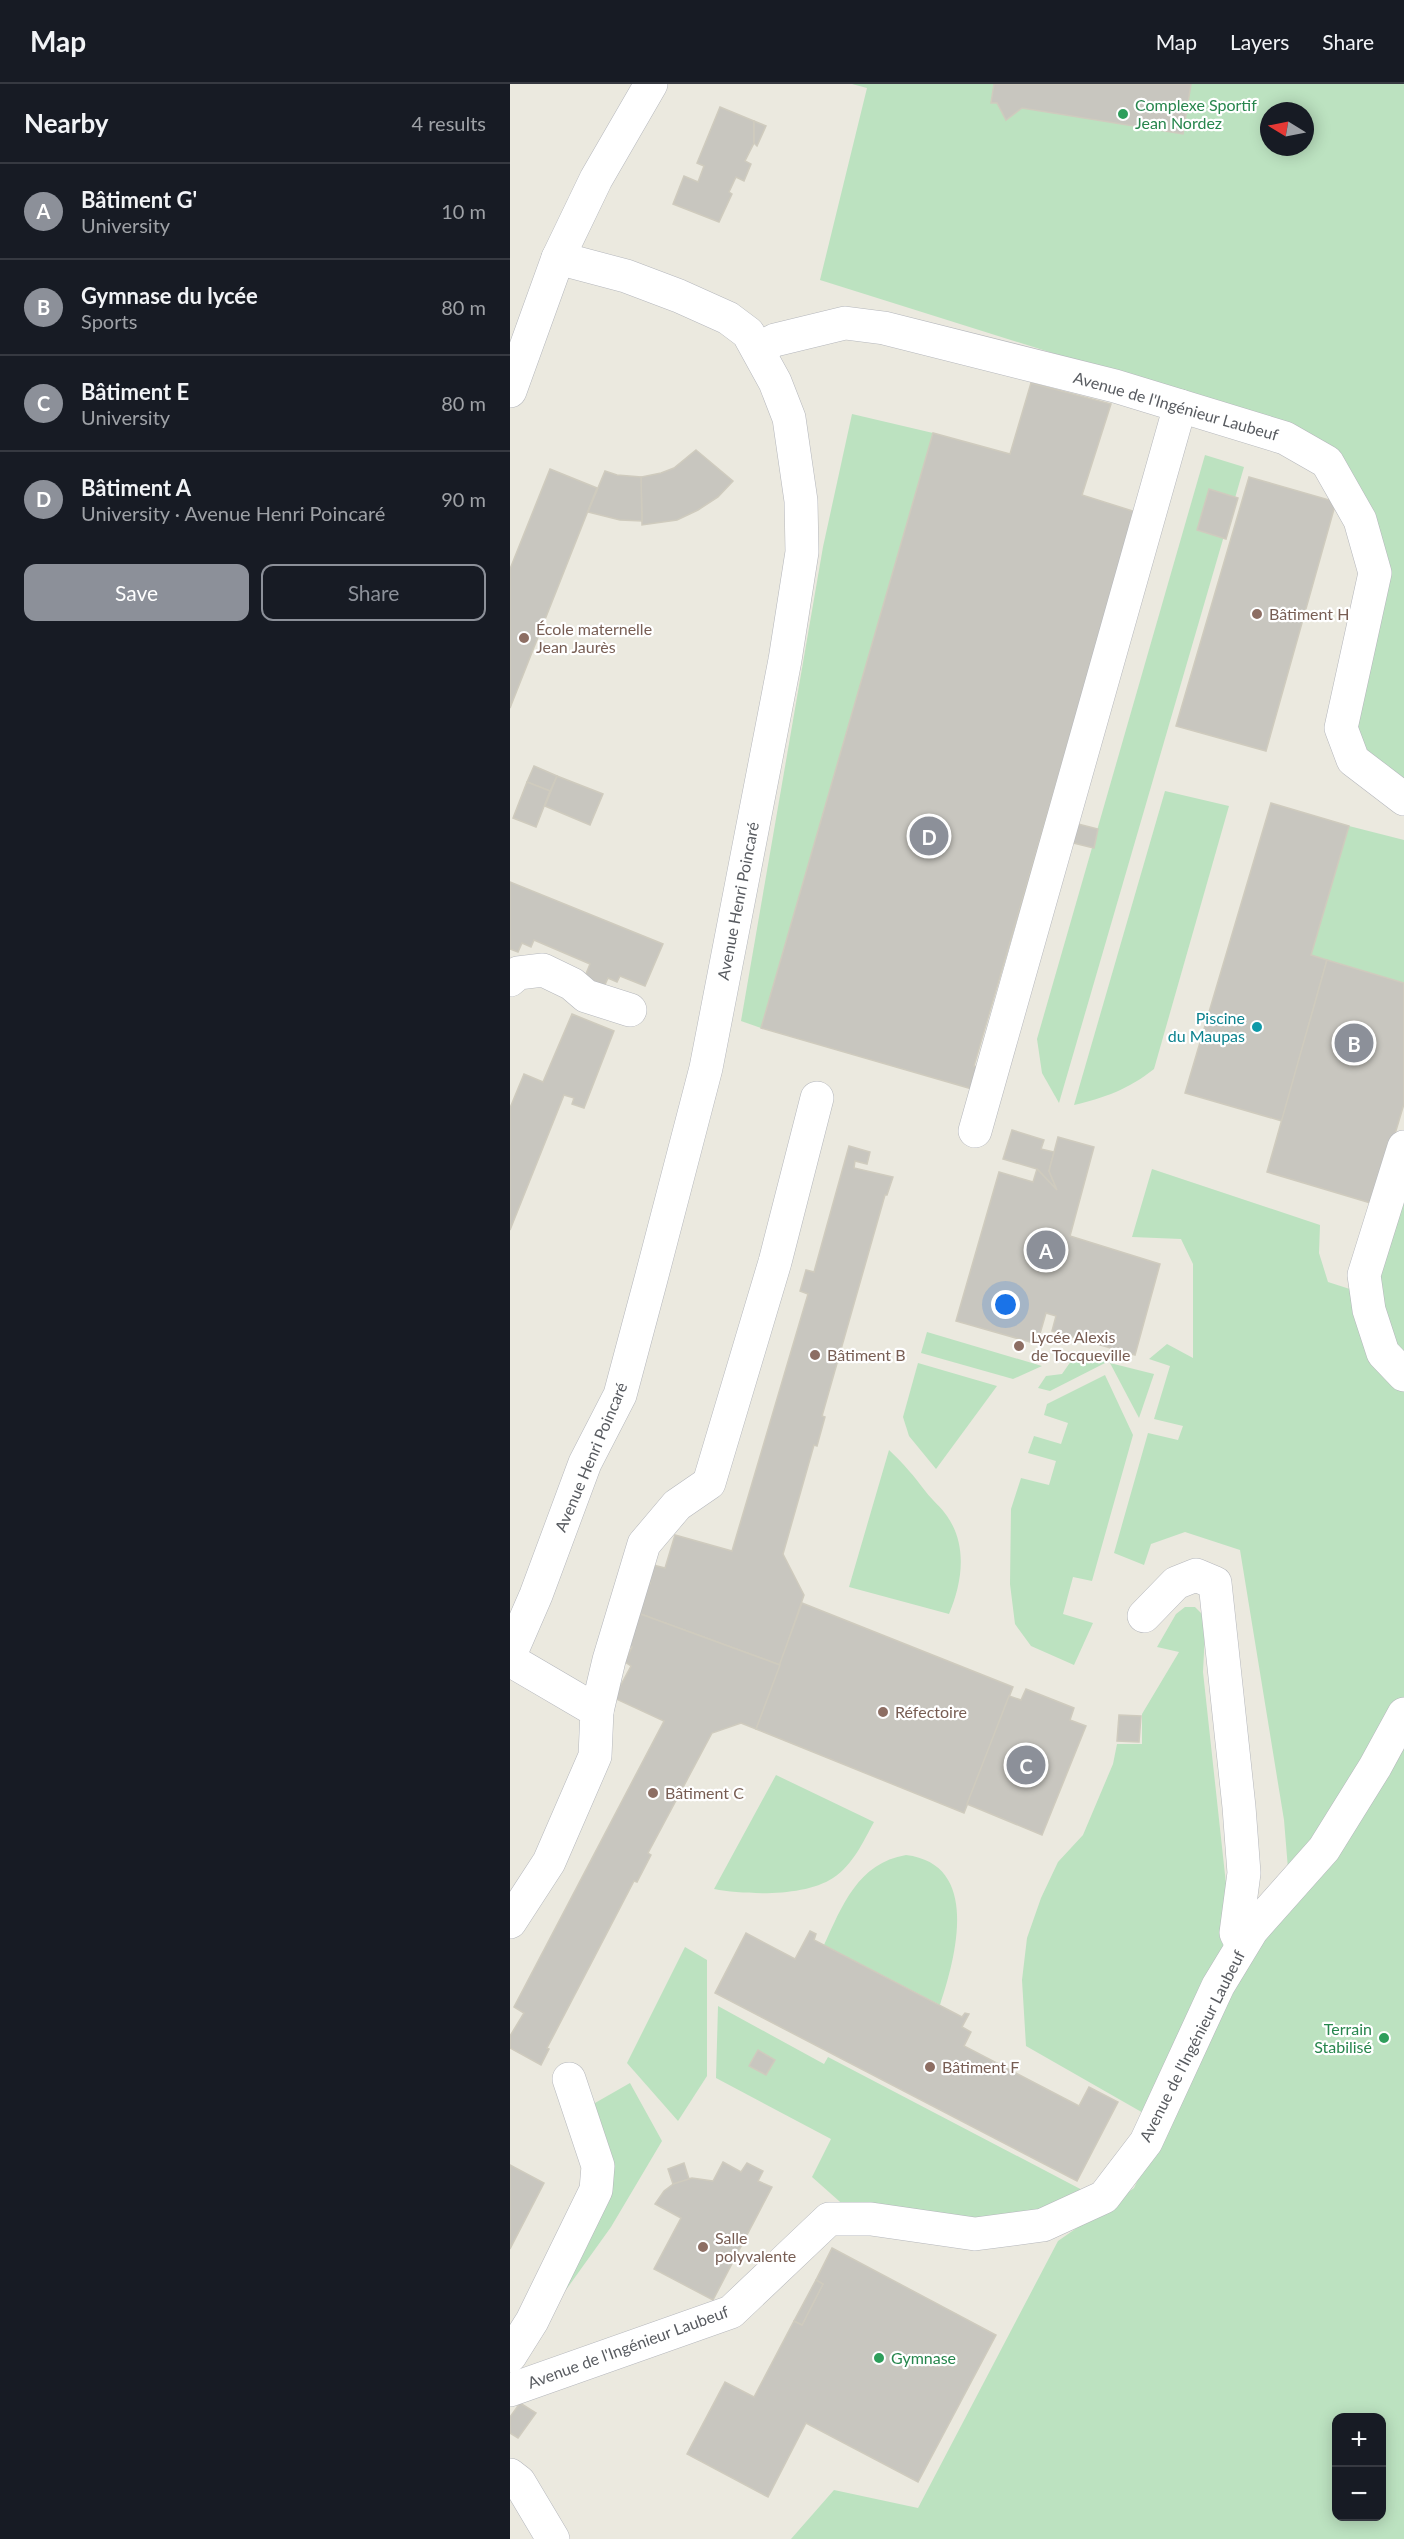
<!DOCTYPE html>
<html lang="en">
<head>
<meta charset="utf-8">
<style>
	:root { --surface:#171b24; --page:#20242c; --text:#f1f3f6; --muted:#9ea1a6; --line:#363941; --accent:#8c9099 }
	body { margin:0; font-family:Lato,sans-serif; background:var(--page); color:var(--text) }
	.controls { position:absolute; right:18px; bottom:18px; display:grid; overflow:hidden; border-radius:12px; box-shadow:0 3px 15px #0003 }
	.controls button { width:54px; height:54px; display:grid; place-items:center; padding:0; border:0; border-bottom:2px solid var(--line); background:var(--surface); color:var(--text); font:30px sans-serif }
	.compass { position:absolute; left:750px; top:18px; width:54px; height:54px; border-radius:50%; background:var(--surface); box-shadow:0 3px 15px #0003; rotate:280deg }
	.you { position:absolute; left:496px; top:1221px; width:21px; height:21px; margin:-15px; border:4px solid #fff; border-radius:50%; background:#1a73e8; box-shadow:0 0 0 9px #1a73e833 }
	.badge { display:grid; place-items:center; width:39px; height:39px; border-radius:50%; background:var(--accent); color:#fff; font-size:20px; font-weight:700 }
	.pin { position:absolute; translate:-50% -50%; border:3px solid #fff; box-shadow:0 2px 6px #0006 }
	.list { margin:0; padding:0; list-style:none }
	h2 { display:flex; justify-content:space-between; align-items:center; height:78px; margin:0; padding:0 24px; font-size:26px }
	h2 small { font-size:20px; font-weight:400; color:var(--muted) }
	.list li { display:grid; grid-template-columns:39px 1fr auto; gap:18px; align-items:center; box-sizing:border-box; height:96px; padding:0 24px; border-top:2px solid var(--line) }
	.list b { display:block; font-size:22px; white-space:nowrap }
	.list p { margin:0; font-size:20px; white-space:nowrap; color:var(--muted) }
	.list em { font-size:20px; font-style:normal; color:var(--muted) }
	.actions { display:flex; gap:12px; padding:18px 24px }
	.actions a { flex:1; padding:14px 0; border:2px solid var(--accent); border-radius:12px; text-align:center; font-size:21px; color:var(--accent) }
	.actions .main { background:var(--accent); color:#fff }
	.map { position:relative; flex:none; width:894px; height:2455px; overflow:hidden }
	header { display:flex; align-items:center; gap:36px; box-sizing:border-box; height:84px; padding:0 30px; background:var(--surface); border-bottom:2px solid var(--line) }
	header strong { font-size:28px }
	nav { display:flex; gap:33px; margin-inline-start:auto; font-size:21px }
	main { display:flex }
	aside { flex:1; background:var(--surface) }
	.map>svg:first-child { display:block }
	.green { fill:#bce2c0; fill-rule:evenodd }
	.building { fill:#c8c6bf; stroke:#cfcbbe; stroke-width:1.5 }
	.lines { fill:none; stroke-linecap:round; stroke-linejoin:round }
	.minor-casing { stroke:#b5b7bc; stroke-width:34 }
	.minor { stroke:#fff; stroke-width:33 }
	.leisure-dot { fill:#2e9e5b; stroke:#fff; stroke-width:2 }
	.education-dot { fill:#8d6e63; stroke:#fff; stroke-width:2 }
	.culture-dot { fill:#0f9aa8; stroke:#fff; stroke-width:2 }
	.labels { text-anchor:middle; stroke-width:4.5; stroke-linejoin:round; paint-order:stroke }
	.leisure-label { font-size:16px; fill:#27864d; stroke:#fff; text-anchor:start }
	.street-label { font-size:16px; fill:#585b60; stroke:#fff }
	.education-label { font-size:16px; fill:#785e54; stroke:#fff; text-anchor:start }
	.culture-label { font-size:16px; fill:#0d838f; stroke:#fff; text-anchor:end }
</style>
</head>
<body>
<header>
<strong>Map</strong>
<nav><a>Map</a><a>Layers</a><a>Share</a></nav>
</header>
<main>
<aside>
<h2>Nearby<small>4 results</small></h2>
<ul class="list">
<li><span class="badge">A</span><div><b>Bâtiment G'</b><p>University</p></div><em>10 m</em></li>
<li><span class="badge">B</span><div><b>Gymnase du lycée</b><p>Sports</p></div><em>80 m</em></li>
<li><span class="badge">C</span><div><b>Bâtiment E</b><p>University</p></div><em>80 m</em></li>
<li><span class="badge">D</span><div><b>Bâtiment A</b><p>University · Avenue Henri Poincaré</p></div><em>90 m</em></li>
</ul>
<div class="actions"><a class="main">Save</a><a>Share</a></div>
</aside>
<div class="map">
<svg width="894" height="2455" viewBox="0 0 894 2455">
	<rect width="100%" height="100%" fill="#ebe9df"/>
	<g class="green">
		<path d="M342,0H894V699L843,660L865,453L768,340L310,196L357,4ZM759,27H795V63H759Z"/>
		<polygon points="342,330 423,349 251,944 231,937 313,463"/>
		<polygon points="695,371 734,383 549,1019 532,989 527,955"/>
		<path d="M655,707L719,722L644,985C619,1005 594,1014 564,1021Z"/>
		<polygon points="839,742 894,756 894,899 801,871"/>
		<polygon points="642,1085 810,1141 809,1169 818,1198 846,1207 894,1304 894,1614 871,1643 779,1797 774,1736 730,1466 675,1448 641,1460 634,1481 604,1469 638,1349 668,1356 673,1342 644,1335 660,1282 639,1275 657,1260 683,1274 683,1180 671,1155 622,1153"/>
		<polygon points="894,1108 894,1279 863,1205"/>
		<polygon points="417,1248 532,1282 503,1295 411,1269"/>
		<polygon points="566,1270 597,1278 540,1307 528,1304 536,1292 552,1290"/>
		<polygon points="408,1279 487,1302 426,1385 399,1352 393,1333"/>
		<polygon points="600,1279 644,1290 629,1334"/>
		<polygon points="595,1291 623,1351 582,1497 563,1493 553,1530 583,1539 564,1581 521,1562 505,1540 500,1500 501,1425 511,1394 539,1401 546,1377 518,1369 524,1352 551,1360 558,1339 534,1331 537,1320"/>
		<path d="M379,1366C393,1379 404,1392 416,1408C422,1416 431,1423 437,1432C458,1462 452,1499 439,1530L339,1503Z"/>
		<polygon points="675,1523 685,1523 692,1530 695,1548 693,1588 717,1809 718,1859 635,2030 516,1962 512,1896 517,1854 531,1814 548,1778 573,1751 603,1680 607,1660 632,1660 632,1630 669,1568 647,1563 666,1530"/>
		<path d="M894,1649V2455H281L324,2406L408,2424L548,2157L624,2104L732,1875ZM826,2334H872V2432H826Z"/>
		<path d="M266,1691L364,1738C353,1758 343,1781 323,1794C294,1813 237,1811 204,1805Z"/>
		<path d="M396,1771C471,1780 446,1873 430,1921L314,1861C332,1822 348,1779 396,1771Z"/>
		<polygon points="175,1863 197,1876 197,1992 168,2037 117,1979"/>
		<polygon points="208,1922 314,1980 318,1973 576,2108 504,2137 338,2125 302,2093 321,2055 206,1994"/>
		<polygon points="120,1999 152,2057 101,2143 48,2217 101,2087 78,2023"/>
	</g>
	<g class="building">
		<polygon points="484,0 681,0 673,50 512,24 496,36 487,19 481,19"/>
		<polygon points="210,23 244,37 244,59 235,77 241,80 234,97 226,93 219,108 222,110 209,138 163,120 174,92 188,98 194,82 187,79"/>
		<polygon points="244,37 256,42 247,62 244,59"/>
		<polygon points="521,299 601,320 572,411 629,429 587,559 464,982 468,983 462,1005 251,944 423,349 500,370"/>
		<polygon points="186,366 223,397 208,413 188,426 167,436 132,441 131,393 151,389 164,384"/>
		<polygon points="40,385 87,404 0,624 0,485"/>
		<polygon points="95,387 107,391 131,393 132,437 110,436 78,428"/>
		<polygon points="739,393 826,418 756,667 666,642"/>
		<polygon points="699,405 728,414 716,455 687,446"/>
		<polygon points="24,682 47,692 40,707 17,698"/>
		<polygon points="47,692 93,710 80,741 35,722"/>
		<polygon points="17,698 40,707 26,743 3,734"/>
		<polygon points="761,719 839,742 801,871 817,876 772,1037 675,1009"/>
		<polygon points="568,740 588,745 584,764 563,759"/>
		<polygon points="0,798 153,860 135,902 110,892 107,898 98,894 93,905 73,897 80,880 24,856 21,863 12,859 8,868 0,865"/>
		<polygon points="817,876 894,899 894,1020 864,1120 757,1088"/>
		<polygon points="62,930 104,947 74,1024 62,1020 64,1014 54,1011 0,1146 0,1024 14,990 33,998"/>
		<polygon points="502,1046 534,1056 531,1065 544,1068 539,1087 547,1106 527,1085 493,1075"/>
		<polygon points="548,1053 584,1063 560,1152 650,1180 625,1271 542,1247 546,1232 536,1229 527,1260 446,1237 489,1088 523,1098 527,1085 547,1106 539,1087"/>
		<polygon points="339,1062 360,1068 357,1080 345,1077 344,1084 383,1093 377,1111 375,1111 312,1332 315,1333 307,1362 304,1361 273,1470 294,1511 270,1581 125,1528 134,1499 140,1500 143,1481 155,1484 165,1451 222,1467 298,1210 290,1207 296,1186 304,1188"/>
		<polygon points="292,1519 503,1603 454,1729 246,1645"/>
		<polygon points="125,1528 270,1581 246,1645 231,1639 202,1649 138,1769 141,1771 127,1798 124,1797 37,1964 39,1965 31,1981 0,1964 0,1952 14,1929 4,1923 154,1637 104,1614 121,1582 115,1578 122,1563 115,1561"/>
		<polygon points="516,1605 564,1624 560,1636 576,1642 532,1751 457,1720 499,1612 511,1616"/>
		<polygon points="609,1631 631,1632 629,1658 607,1657"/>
		<polygon points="300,1847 306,1850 304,1856 452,1933 455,1929 459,1930 452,1943 461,1948 454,1962 569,2022 579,2003 608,2018 567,2097 205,1909 236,1849 285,1875"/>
		<polygon points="248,1966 265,1976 256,1991 239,1982"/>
		<polygon points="213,2078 231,2088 237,2079 253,2087 248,2097 262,2103 203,2216 144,2185 171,2134 145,2120 154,2107 166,2098 182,2094 203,2097"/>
		<polygon points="174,2079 179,2095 163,2100 158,2085"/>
		<polygon points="0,2081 34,2099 0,2165"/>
		<polygon points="322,2164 486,2251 408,2398 296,2339 258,2413 177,2370 215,2298 244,2313 284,2237 292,2241 313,2200 306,2196"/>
		<polygon points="306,2196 313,2200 292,2241 284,2237"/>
		<polygon points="10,2319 26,2329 8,2354 0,2349 0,2333"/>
	</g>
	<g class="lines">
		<defs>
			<g id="minor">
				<polyline points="248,265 265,256 335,239 374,244 605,302 775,354 817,378 850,436 865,489 831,644 843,676 894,715"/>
				<polyline points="0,307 48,174 86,95 141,0"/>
				<polyline points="0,896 8,889 33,886 62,900 76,912 120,926"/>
				<polyline points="465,1047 670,322"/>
				<polyline points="894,1063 854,1191 859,1226 873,1269 894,1291"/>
				<polyline points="634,1532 666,1499 686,1491 705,1499 729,1723 734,1789 726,1849 732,1861"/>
				<polyline points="0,1571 26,1511 75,1379 110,1311 141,1195 196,984 275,576 292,468 291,417 279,334 265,298 238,249 218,234 169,212 116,192 48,174"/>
				<polyline points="0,1576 87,1627 85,1672 39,1778 0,1838"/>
				<polyline points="87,1627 99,1576 134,1460 167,1421 199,1399 265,1178 307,1014"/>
				<polyline points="0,2272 22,2237 86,2106 88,2082 59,1995"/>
				<polyline points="0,2306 221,2228 319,2135 361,2135 465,2150 533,2141 594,2113 636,2058 708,1902 742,1846 814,1765 865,1683 894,1630"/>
				<polyline points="0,2391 9,2398 43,2455"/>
			</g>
		</defs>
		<use href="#minor" class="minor-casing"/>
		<use href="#minor" class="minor"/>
	</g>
	<g class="leisure-dot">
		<circle cx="613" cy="30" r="6"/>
		<circle cx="874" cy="1954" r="6"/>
		<circle cx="369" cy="2274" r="6"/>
	</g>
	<g class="education-dot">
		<circle cx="747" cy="530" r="6"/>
		<circle cx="14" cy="554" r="6"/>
		<circle cx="509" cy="1262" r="6"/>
		<circle cx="305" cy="1271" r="6"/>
		<circle cx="373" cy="1628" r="6"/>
		<circle cx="143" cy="1709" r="6"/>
		<circle cx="420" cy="1983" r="6"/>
		<circle cx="193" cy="2163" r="6"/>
	</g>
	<circle class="culture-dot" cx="747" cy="943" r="6"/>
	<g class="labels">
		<g class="leisure-label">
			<text x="625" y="27">Complexe Sportif<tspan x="625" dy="18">Jean Nordez</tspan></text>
			<text x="862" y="1951" text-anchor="end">Terrain<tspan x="862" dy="18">Stabilisé</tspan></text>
			<text x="381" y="2280">Gymnase</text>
		</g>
		<g class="street-label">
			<text transform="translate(666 322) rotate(16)" y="6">Avenue de l'Ingénieur Laubeuf</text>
			<text transform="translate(228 817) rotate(-79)" y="6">Avenue Henri Poincaré</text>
			<text transform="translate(81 1373) rotate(-67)" y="6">Avenue Henri Poincaré</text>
			<text transform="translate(682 1962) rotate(-63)" y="6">Avenue de l'Ingénieur Laubeuf</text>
			<text transform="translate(118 2263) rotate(-20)" y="6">Avenue de l'Ingénieur Laubeuf</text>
		</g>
		<g class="education-label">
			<text x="759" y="536">Bâtiment H</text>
			<text x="26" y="551">École maternelle<tspan x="26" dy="18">Jean Jaurès</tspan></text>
			<text x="521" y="1259">Lycée Alexis<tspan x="521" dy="18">de Tocqueville</tspan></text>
			<text x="317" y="1277">Bâtiment B</text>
			<text x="385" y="1634">Réfectoire</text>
			<text x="155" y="1715">Bâtiment C</text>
			<text x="432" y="1989">Bâtiment F</text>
			<text x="205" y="2160">Salle<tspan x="205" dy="18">polyvalente</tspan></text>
		</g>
		<g class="culture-label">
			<text x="735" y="940">Piscine<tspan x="735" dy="18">du Maupas</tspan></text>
		</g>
	</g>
</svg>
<div class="controls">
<button>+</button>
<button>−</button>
</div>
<svg class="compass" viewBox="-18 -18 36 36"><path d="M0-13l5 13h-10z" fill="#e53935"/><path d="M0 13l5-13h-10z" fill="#9ea1a6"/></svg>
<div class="you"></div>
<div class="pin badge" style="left:536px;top:1166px">A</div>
<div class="pin badge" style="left:844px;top:959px">B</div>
<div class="pin badge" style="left:516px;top:1681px">C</div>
<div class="pin badge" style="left:419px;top:752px">D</div>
</div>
</main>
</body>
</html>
